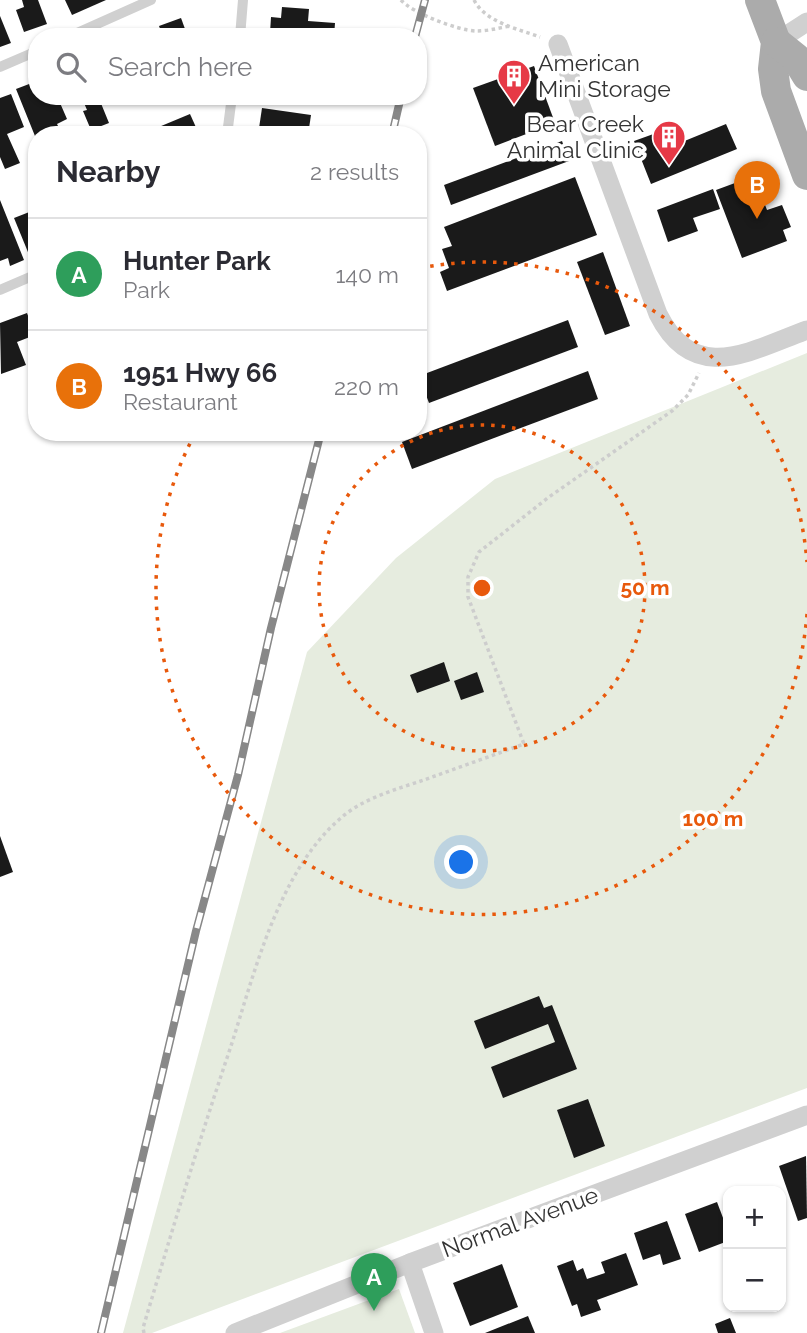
<!DOCTYPE html>
<html lang="en">
<head>
<meta charset="utf-8">
<style>
	:root { --surface:#fff; --page:#f7f7f7; --text:#2b2b33; --muted:#7c7c81; --line:#e1e1e2; --accent:#7c3aed }
	body { margin:0; font-family:Raleway,sans-serif; background:var(--page); color:var(--text) }
	.controls { position:absolute; right:21px; bottom:21px; display:grid; overflow:hidden; border-radius:14px; box-shadow:0 2px 5px #0004 }
	.controls button { width:63px; height:63px; display:grid; place-items:center; padding:0; border:0; border-bottom:2px solid var(--line); background:var(--surface); color:var(--text); font:35px sans-serif }
	.you { position:absolute; left:462px; top:863px; width:24px; height:24px; margin:-18px; border:5px solid #fff; border-radius:50%; background:#1a73e8; box-shadow:0 0 0 10px #1a73e833 }
	.badge { display:grid; place-items:center; width:46px; height:46px; border-radius:50%; background:var(--accent); color:#fff; font-size:23px; font-weight:700 }
	.pin { position:absolute; translate:-50% -58px; filter:drop-shadow(0 2px 4px #0008) }
	.pin::after { content:''; position:absolute; top:37px; width:24px; height:21px; background:inherit; clip-path:polygon(0 0,100% 0,50% 100%) }
	.list { margin:0; padding:0; list-style:none }
	h2 { display:flex; justify-content:space-between; align-items:center; height:91px; margin:0; padding:0 28px; font-size:30px }
	h2 small { font-size:23px; font-weight:400; color:var(--muted) }
	.list li { display:grid; grid-template-columns:46px 1fr auto; gap:21px; align-items:center; box-sizing:border-box; height:112px; padding:0 28px; border-top:2px solid var(--line) }
	.list b { display:block; font-size:26px; white-space:nowrap }
	.list p { margin:0; font-size:23px; white-space:nowrap; color:var(--muted) }
	.list em { font-size:23px; font-style:normal; color:var(--muted) }
	.icon { flex:none; width:38px; height:38px; fill:none; stroke:currentColor; stroke-width:2; stroke-linecap:round; stroke-linejoin:round }
	.map { position:relative; flex:none; width:807px; height:1333px; overflow:hidden }
	.search { position:absolute; background:var(--surface); box-shadow:0 2px 5px #0004; left:28px; top:28px; width:399px; height:77px; display:flex; align-items:center; gap:18px; box-sizing:border-box; padding:0 24px; border-radius:28px; color:var(--muted); font-size:26px }
	.panel { position:absolute; background:var(--surface); box-shadow:0 2px 5px #0004; left:28px; top:126px; width:399px; height:315px; border-radius:28px }
	.map>svg:first-child { display:block }
	.green { fill:#e6ecdf }
	.building { fill:#1a1a1a }
	.lines { fill:none; stroke-linecap:round; stroke-linejoin:round }
	.path { stroke:#cdcdcd; stroke-width:3.5; stroke-dasharray:3.5 3.5; stroke-linecap:butt }
	.service { stroke:#d0d0d0; stroke-width:10 }
	.minor { stroke:#d0d0d0; stroke-width:19 }
	.primary { stroke:#ababab; stroke-width:30 }
	.rail-casing { stroke:#888; stroke-width:8 }
	.rail { stroke:#fff; stroke-width:5; stroke-dasharray:16; stroke-linecap:butt }
	.ring { fill:none; stroke:#e8590c; stroke-width:3.5; stroke-dasharray:3.5 7 }
	.labels { text-anchor:middle; stroke-width:7; stroke-linejoin:round; paint-order:stroke }
	.poi-label { font-size:23px; fill:#333; stroke:#fff; text-anchor:start }
	.street-label { font-size:23px; fill:#333; stroke:#fff }
	.centre { fill:#e8590c; stroke:#fff; stroke-width:3.5 }
	.ring-label { font-size:21px; text-anchor:middle; font-weight:bold; fill:#e8590c; stroke:#fff; stroke-width:7; stroke-linejoin:round; paint-order:stroke }
</style>
</head>
<body>
<div class="map">
<svg width="807" height="1333" viewBox="0 0 807 1333">
	<rect width="100%" height="100%" fill="#fff"/>
	<g class="green">
		<polygon points="807,353 807,1088 152,1333 123,1333 307,652 396,558 495,479"/>
		<polygon points="399,1289 415,1333 280,1333"/>
	</g>
	<g class="building">
		<polygon points="22,0 38,0 47,24 24,32 16,10 24,7"/>
		<polygon points="65,0 106,0 72,15"/>
		<polygon points="282,7 309,9 308,21 335,23 334,37 289,37 289,34 270,33 271,17 281,18"/>
		<polygon points="0,16 11,43 0,47"/>
		<polygon points="181,18 188,37 163,37 159,26"/>
		<polygon points="534,66 555,123 495,146 473,88"/>
		<polygon points="37,81 37,96 57,96 67,119 57,124 60,130 49,135 37,135 37,141 16,89"/>
		<polygon points="11,94 24,127 7,134 20,163 5,169 0,157 0,98"/>
		<polygon points="81,96 98,96 109,123 91,130 83,111 87,110"/>
		<polygon points="262,108 311,115 308,135 258,135"/>
		<polygon points="190,114 199,134 156,135 154,129"/>
		<polygon points="726,124 737,149 651,184 634,141 659,132 665,149"/>
		<polygon points="562,141 569,161 451,205 444,185"/>
		<polygon points="754,176 767,210 782,205 791,227 783,230 787,241 742,258 716,190"/>
		<polygon points="575,177 597,235 447,291 440,272 449,268 442,249 452,246 444,227"/>
		<polygon points="713,189 720,209 693,218 698,231 668,242 657,210"/>
		<polygon points="0,200 24,260 10,266 8,258 0,261"/>
		<polygon points="37,209 37,254 30,257 14,218"/>
		<polygon points="603,252 630,326 605,335 577,262"/>
		<polygon points="27,313 35,335 17,342 26,365 1,374 0,323"/>
		<polygon points="568,320 578,347 429,403 419,376"/>
		<polygon points="588,371 598,399 412,469 402,442"/>
		<polygon points="444,662 450,681 417,693 410,675"/>
		<polygon points="477,672 484,692 461,700 454,681"/>
		<polygon points="0,836 13,872 0,877"/>
		<polygon points="539,996 544,1008 552,1005 577,1069 503,1098 491,1067 555,1042 548,1024 485,1049 474,1021"/>
		<polygon points="588,1099 605,1146 574,1158 557,1110"/>
		<polygon points="806,1156 807,1218 798,1221 779,1166"/>
		<polygon points="717,1202 728,1231 728,1241 699,1252 685,1214"/>
		<polygon points="667,1221 681,1259 663,1265 660,1254 643,1260 634,1233"/>
		<polygon points="626,1253 638,1285 597,1300 601,1310 581,1317 577,1304 572,1306 557,1266 573,1260 577,1271 583,1268 587,1279 605,1273 601,1262"/>
		<polygon points="502,1264 518,1307 470,1326 453,1283"/>
		<polygon points="528,1316 535,1333 485,1333"/>
		<polygon points="730,1318 736,1333 718,1333 715,1324"/>
	</g>
	<g class="lines">
		<g class="path">
			<path d="M401,0C412,13 459,31 477,31C488,31 499,28 510,26"/>
			<path d="M474,0C485,22 518,29 540,37"/>
			<path d="M144,1333L143,1328C171,1234 199,1141 230,1049C255,972 278,871 342,817C364,798 397,789 424,780C457,768 491,756 524,744L468,597V577L479,552L549,497L672,411L688,395L699,373"/>
		</g>
		<g class="service">
			<polyline points="68,37 151,0"/>
			<polyline points="240,37 243,0"/>
			<polyline points="0,67 37,51"/>
			<polyline points="227,135 232,96"/>
			<polyline points="0,290 37,274"/>
		</g>
		<g class="minor">
			<polyline points="776,42 807,22"/>
			<path d="M558,44L658,314C694,386 750,351 807,330"/>
			<polyline points="410,1263 434,1333"/>
			<polyline points="235,1333 410,1263 807,1115"/>
		</g>
		<g class="primary">
			<polyline points="760,0 776,42 773,69 776,91 807,175"/>
			<polyline points="776,42 796,58 807,76"/>
		</g>
		<defs>
			<g id="rail">
				<polyline points="415,37 425,0"/>
				<polyline points="392,135 401,96"/>
				<polyline points="101,1333 196,931 238,775 271,628 321,432"/>
			</g>
		</defs>
		<use href="#rail" class="rail-casing"/>
		<use href="#rail" class="rail"/>
	</g>
	<g class="ring">
		<circle cx="482" cy="588" r="163"/>
		<path d="M807 614A326 326 0 1 1 196 432M420 268A326 326 0 0 1 807 562"/>
	</g>
	<defs>
		<symbol id="building-pin" viewBox="-11 -11 22 30"><path d="M0 17L-7.5 6A9.5 9.5 0 1 1 7.5 6Z" fill="#e63946" stroke="#fff"/><path d="M-4-6H4V6H1V3H-1V6H-4ZM-2.5-4.3h1.7v1.8h-1.7ZM.8-4.3h1.7v1.8H.8ZM-2.5-1h1.7V.8h-1.7ZM.8-1h1.7V.8H.8Z" fill="#fff"/></symbol>
	</defs>
	<g fill-rule="evenodd">
		<use href="#building-pin" x="495" y="57" width="38" height="52"/>
		<use href="#building-pin" x="650" y="118" width="38" height="52"/>
	</g>
	<g class="labels">
		<g class="poi-label">
			<text x="538" y="71">American<tspan x="538" dy="26">Mini Storage</tspan></text>
			<text x="644" y="132" text-anchor="end">Bear Creek<tspan x="644" dy="26">Animal Clinic</tspan></text>
		</g>
		<g class="street-label">
			<text transform="translate(520 1222) rotate(-20)" y="8">Normal Avenue</text>
		</g>
	</g>
	<circle cx="482" cy="588" r="10" class="centre"/>
	<g class="ring-label">
		<text x="645" y="595">50 m</text>
		<text x="713" y="826">100 m</text>
	</g>
</svg>
<div class="controls">
<button>+</button>
<button>−</button>
</div>
<div class="you"></div>
<div class="pin badge" style="left:374px;top:1311px;background:#2e9e5b">A</div>
<div class="pin badge" style="left:757px;top:219px;background:#e8710a">B</div>
<div class="search"><svg class="icon" aria-label="search" viewBox="0 0 24 24"><circle cx="10" cy="10" r="6"/><path d="M15 15l6 6"/></svg>Search here</div>
<section class="panel">
<h2>Nearby<small>2 results</small></h2>
<ul class="list">
<li><span class="badge" style="background:#2e9e5b">A</span><div><b>Hunter Park</b><p>Park</p></div><em>140 m</em></li>
<li><span class="badge" style="background:#e8710a">B</span><div><b>1951 Hwy 66</b><p>Restaurant</p></div><em>220 m</em></li>
</ul>
</section>
</div>
</body>
</html>
